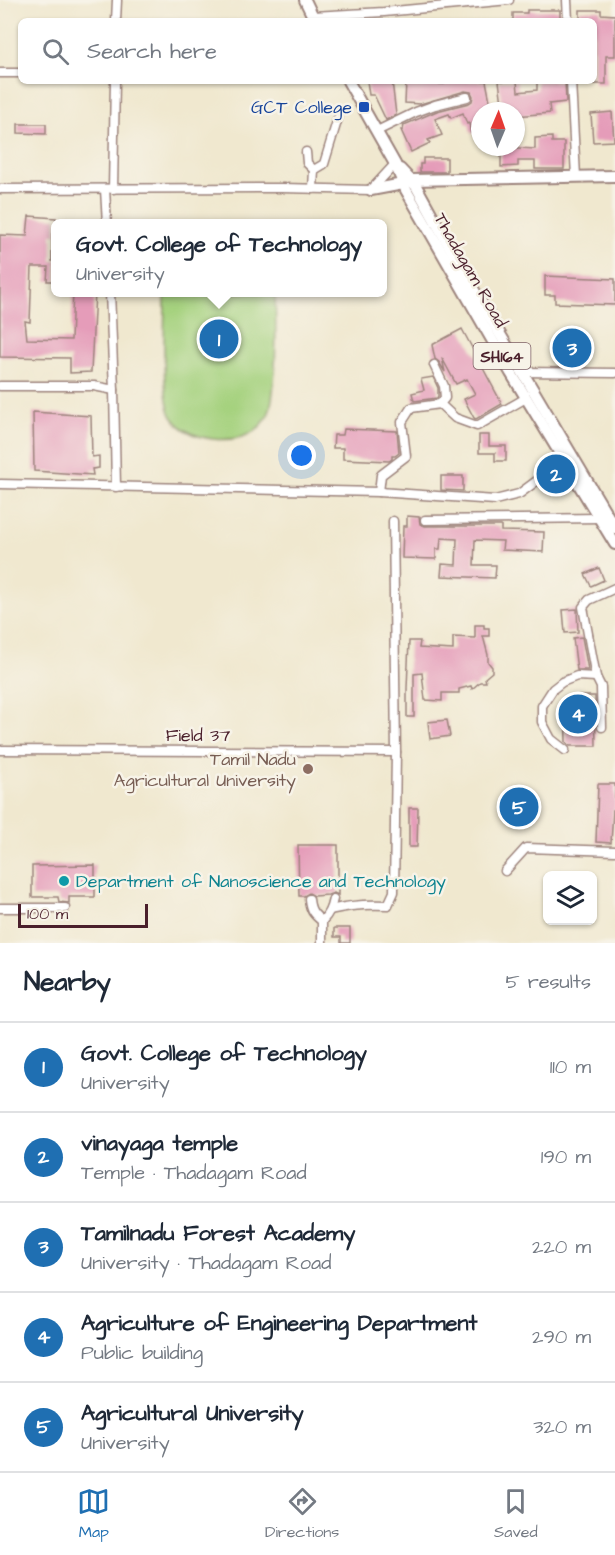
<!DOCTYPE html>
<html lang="en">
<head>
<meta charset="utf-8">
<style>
	:root { --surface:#fff; --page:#f2f2f3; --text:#1f2937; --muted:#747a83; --line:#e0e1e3; --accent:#1f6fb2 }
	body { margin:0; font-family:"Architects Daughter",sans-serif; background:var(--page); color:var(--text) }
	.controls { position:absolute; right:18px; bottom:18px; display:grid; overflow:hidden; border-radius:9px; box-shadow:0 2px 4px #0004 }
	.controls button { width:54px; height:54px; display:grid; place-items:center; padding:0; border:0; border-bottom:2px solid var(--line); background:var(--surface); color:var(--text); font:30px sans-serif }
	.compass { position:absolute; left:471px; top:102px; width:54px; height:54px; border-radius:50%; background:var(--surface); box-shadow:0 2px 4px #0004; rotate:2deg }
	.scale { position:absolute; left:18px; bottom:15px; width:130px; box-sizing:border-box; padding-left:6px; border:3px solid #4a1f2b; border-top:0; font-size:16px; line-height:21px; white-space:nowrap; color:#4a1f2b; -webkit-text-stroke:4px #f7f3e8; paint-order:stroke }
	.you { position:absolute; left:302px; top:456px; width:21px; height:21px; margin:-15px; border:4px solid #fff; border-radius:50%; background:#1a73e8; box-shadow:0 0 0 9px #1a73e833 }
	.badge { display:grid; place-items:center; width:39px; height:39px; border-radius:50%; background:var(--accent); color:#fff; font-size:20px; font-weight:700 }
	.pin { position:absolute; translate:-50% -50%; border:3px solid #fff; box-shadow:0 2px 6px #0006 }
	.popup { position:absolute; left:51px; top:219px; width:336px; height:78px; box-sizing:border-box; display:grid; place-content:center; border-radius:9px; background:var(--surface); filter:drop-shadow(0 2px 4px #0005); font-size:20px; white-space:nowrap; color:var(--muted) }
	.popup b { font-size:22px; color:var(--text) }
	.popup::after { content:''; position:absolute; left:50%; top:100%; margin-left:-12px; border:12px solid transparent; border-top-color:var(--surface) }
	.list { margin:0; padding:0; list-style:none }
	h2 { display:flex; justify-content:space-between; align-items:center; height:78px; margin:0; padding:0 24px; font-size:26px }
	h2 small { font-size:20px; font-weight:400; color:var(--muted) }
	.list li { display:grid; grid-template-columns:39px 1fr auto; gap:18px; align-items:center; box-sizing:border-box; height:90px; padding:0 24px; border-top:2px solid var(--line) }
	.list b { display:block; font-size:22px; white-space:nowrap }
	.list p { margin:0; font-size:20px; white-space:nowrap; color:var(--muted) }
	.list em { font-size:20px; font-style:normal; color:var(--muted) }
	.icon { flex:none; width:33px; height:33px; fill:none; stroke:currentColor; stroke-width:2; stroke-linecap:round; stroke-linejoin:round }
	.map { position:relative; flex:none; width:615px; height:943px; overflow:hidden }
	.search { position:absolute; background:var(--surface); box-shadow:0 2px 4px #0004; left:18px; right:18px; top:18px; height:66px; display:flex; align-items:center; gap:15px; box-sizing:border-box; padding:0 21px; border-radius:9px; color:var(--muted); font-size:22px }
	.sheet { height:528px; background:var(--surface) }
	nav { display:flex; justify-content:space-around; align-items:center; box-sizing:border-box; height:84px; border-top:2px solid var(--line); background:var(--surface); font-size:16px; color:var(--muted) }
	nav a { display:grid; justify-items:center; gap:3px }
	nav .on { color:var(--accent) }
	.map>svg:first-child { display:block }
	.green { fill:#a4d17d; stroke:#777854; stroke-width:1.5 }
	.building { fill:#e59cb9 }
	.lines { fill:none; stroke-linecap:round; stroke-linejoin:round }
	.minor-casing { stroke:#9d847d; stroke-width:11 }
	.major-casing { stroke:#9d847d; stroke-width:14 }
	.minor { stroke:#fff; stroke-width:8 }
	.major { stroke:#fff; stroke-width:10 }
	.transit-dot { fill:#1a4fb4; stroke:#f7f3e8; stroke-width:2 }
	.education-dot { fill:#8d6e63; stroke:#f7f3e8; stroke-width:2 }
	.culture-dot { fill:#0f9aa8; stroke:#f7f3e8; stroke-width:2 }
	.labels { text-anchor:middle; stroke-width:5; stroke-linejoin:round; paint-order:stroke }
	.shield { fill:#f7f3e8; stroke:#7e5f64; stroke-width:1.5 }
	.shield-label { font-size:16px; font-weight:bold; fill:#4a1f2b }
	.transit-label { font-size:18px; fill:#164399; stroke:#f7f3e8; text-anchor:end }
	.street-label { font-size:18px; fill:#4a1f2b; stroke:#f7f3e8 }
	.education-label { font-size:18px; fill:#785e54; stroke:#f7f3e8; text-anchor:end }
	.culture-label { font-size:18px; fill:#0d838f; stroke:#f7f3e8; text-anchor:start }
</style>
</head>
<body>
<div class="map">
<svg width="615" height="943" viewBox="0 0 615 943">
	<rect width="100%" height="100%" fill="#f7f3e8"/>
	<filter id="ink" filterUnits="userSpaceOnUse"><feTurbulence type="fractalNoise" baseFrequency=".0167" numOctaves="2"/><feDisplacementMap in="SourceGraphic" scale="12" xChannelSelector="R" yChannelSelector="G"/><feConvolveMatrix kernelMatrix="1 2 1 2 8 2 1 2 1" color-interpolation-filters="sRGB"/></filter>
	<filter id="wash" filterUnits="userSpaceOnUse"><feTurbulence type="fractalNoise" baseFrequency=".008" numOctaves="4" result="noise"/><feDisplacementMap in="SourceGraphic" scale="24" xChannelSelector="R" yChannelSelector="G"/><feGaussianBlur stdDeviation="1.35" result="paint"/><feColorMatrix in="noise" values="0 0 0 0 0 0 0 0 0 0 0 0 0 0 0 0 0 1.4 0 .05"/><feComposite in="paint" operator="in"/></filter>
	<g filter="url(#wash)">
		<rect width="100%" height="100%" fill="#f0e8cf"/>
		<path class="green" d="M165,293H275C276,317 278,401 266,419C254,437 233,441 213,439C197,437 180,430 171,415C168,409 167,400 166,393C162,360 165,326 165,293Z"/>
		<g id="blocks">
			<g class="building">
				<polygon points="527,10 560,10 560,21 513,21 513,13 527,13"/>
				<polygon points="580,10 601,10 601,14 615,15 615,56 606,56 606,84 594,84 594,21 580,21"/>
				<polygon points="367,81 392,81 396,115 386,120 374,95 369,95"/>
				<polygon points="406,81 426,81 426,84 444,84 443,81 486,81 492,111 480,111 480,132 471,133 469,123 467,124 463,113 451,118 449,114 435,119 442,135 428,140 430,143 411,152 401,130 403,130 404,125 437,111 469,103 472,101 473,96 471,92 465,91 420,104 405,103"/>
				<polygon points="499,81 517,81 518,92 537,90 537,81 565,81 566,102 549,104 550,113 516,116 516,111 503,111"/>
				<polygon points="612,112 614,141 593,142 591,114"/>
				<polygon points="18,124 46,124 46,134 18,133"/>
				<polygon points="552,137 552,142 564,142 564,169 535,169 535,161 518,161 518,166 501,167 501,147 535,149 535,138"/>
				<polygon points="423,158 447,158 447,172 420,172 420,164 423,164"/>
				<polygon points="29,216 56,218 56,234 52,234 52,261 56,261 56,281 47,281 48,267 32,267 30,322 25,321 27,339 71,340 73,292 95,292 91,372 70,373 70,358 0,357 0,235 27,236"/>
				<polygon points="545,276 615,279 615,305 555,303 555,295 545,295"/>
				<polygon points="462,329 502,404 476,419 474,418 464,399 475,394 467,379 456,384 442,358 445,372 439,362 435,359 432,345"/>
				<polygon points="433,377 438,388 438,396 437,398 414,401 412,393 424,390 421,379"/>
				<polygon points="33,412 91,416 92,457 99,456 99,468 92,469 93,475 34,471"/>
				<polygon points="344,429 397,431 399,453 395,456 392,456 392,459 389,461 343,459 343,448 333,448 334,435 343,435"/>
				<polygon points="479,435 489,435 489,446 506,446 506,461 495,461 495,453 479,453"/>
				<polygon points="441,476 463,476 463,491 441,490"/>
				<polygon points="407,516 419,517 420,524 425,526 501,526 501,531 544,532 543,552 502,550 503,541 475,540 474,565 496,565 495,578 441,576 442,564 456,565 457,539 441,538 440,549 436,549 436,559 402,558 403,526 407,526"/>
				<polygon points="599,568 604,580 591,586 585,574"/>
				<polygon points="577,609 578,632 565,633 563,610"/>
				<polygon points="475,625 484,625 484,628 489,628 489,636 483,636 488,655 488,662 492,667 492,672 485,678 486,682 480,682 472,689 471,686 459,689 459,693 442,693 442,701 425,700 422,673 414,674 414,717 407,717 407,688 409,641 420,641 419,648 453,650 453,637 475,638"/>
				<polygon points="582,637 588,670 577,670 573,638"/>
				<polygon points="565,696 595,696 596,746 570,746 566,742"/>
				<polygon points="447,720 450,736 430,739 428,722"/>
				<polygon points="598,784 615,784 615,810 613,810 611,843 596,842"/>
				<polygon points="409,808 418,808 417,847 409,847"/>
				<polygon points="298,845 338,845 338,895 334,893 328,895 314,896 309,893 304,896 299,896"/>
				<polygon points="95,865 95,897 69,897 69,903 59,902 58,897 32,897 32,866"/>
				<polygon points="334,928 350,928 350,943 341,943 341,937 334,937"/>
			</g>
		</g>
	</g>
	<g filter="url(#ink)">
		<use href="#blocks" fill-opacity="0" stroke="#9d847d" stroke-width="1.5"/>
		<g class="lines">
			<defs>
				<g id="minor">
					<polyline points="567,0 568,21"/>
					<polyline points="313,16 384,12 509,0"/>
					<polyline points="116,21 117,0"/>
					<polyline points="0,73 21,73"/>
					<polyline points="571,81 576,177"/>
					<polyline points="377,131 416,112 435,105 467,97"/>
					<polyline points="306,152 307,163 314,170 324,164 338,118"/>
					<polyline points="0,189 282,188 371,190 395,164"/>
					<polyline points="105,189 107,224"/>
					<polyline points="113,189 115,81"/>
					<polyline points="313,189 314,170"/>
					<polyline points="434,365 444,386 445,398 440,404 455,418 477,426 526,398"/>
					<polyline points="522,372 615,373"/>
					<polyline points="0,386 94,386 114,390 110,292"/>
					<polyline points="114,390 116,487"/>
					<polyline points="0,484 379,492 495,500 519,494 565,460"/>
					<polyline points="379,492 381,475 406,456 402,422 411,408 440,404"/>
					<polyline points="425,520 600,518"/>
					<polyline points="602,727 601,687 596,677 583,607 589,600 615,588"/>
					<polyline points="0,750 396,752"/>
					<polyline points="565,750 551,739 542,722 542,706 553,689 562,682 577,676 596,677"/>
					<polyline points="505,871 526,848 615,851"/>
					<path d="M309,899C310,910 313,914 322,921V943"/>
					<polyline points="0,908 65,908"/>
					<path d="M330,910C349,905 368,904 388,905L394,892L396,752L393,521"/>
					<path d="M322,921C329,914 331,908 333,899"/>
				</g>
				<g id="major">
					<polyline points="305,0 315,21"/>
					<polyline points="348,81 395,164 406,190 511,373 615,544"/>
					<polyline points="400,169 416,186 469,282 615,528"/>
					<polyline points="371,190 403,184 411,180 615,176"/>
				</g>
			</defs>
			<use href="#minor" class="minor-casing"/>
			<use href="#major" class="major-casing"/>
			<use href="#minor" class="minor"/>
			<use href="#major" class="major"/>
		</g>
	</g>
	<rect class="transit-dot" x="358" y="101" width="12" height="12" rx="3"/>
	<circle class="education-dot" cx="308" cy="769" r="6"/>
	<circle class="culture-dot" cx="64" cy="881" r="6"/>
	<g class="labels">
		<rect class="shield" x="473.5" y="343" width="57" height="26" rx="4.5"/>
		<g class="shield-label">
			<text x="502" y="362">SH164</text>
		</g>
		<g class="transit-label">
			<text x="352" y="113">GCT College</text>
		</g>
		<g class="street-label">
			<text transform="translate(471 270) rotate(60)" y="6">Thadagam Road</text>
			<text x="198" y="741">Field 37</text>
		</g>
		<g class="education-label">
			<text x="296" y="765">Tamil Nadu<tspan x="296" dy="21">Agricultural University</tspan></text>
		</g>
		<g class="culture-label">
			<text x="76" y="887">Department of Nanoscience and Technology</text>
		</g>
	</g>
</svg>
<div class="controls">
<button><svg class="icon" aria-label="layers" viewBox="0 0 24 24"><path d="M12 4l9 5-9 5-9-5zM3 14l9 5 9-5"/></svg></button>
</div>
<svg class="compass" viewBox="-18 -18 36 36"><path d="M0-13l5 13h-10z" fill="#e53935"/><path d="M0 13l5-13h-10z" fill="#747a83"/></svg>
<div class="scale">100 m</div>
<div class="you"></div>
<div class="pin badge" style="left:219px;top:339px">1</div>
<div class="popup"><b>Govt. College of Technology</b>University</div>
<div class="pin badge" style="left:556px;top:474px">2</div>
<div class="pin badge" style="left:572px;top:348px">3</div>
<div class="pin badge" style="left:578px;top:714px">4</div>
<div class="pin badge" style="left:519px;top:807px">5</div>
<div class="search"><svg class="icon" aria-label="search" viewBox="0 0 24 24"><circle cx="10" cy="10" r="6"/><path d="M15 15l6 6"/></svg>Search here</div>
</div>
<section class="sheet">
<h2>Nearby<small>5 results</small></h2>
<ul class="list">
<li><span class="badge">1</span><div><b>Govt. College of Technology</b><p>University</p></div><em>110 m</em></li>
<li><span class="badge">2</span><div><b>vinayaga temple</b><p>Temple · Thadagam Road</p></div><em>190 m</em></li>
<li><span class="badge">3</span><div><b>Tamilnadu Forest Academy</b><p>University · Thadagam Road</p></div><em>220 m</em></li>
<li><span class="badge">4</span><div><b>Agriculture of Engineering Department</b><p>Public building</p></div><em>290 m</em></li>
<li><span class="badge">5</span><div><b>Agricultural University</b><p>University</p></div><em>320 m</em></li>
</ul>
</section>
<nav>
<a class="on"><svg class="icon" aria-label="map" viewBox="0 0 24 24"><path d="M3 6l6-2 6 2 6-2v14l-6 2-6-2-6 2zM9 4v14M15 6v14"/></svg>Map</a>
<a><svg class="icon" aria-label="directions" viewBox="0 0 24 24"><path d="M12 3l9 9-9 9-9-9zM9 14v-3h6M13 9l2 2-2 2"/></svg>Directions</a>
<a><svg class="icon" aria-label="saved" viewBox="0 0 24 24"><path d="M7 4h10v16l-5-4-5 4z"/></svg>Saved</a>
</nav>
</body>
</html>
